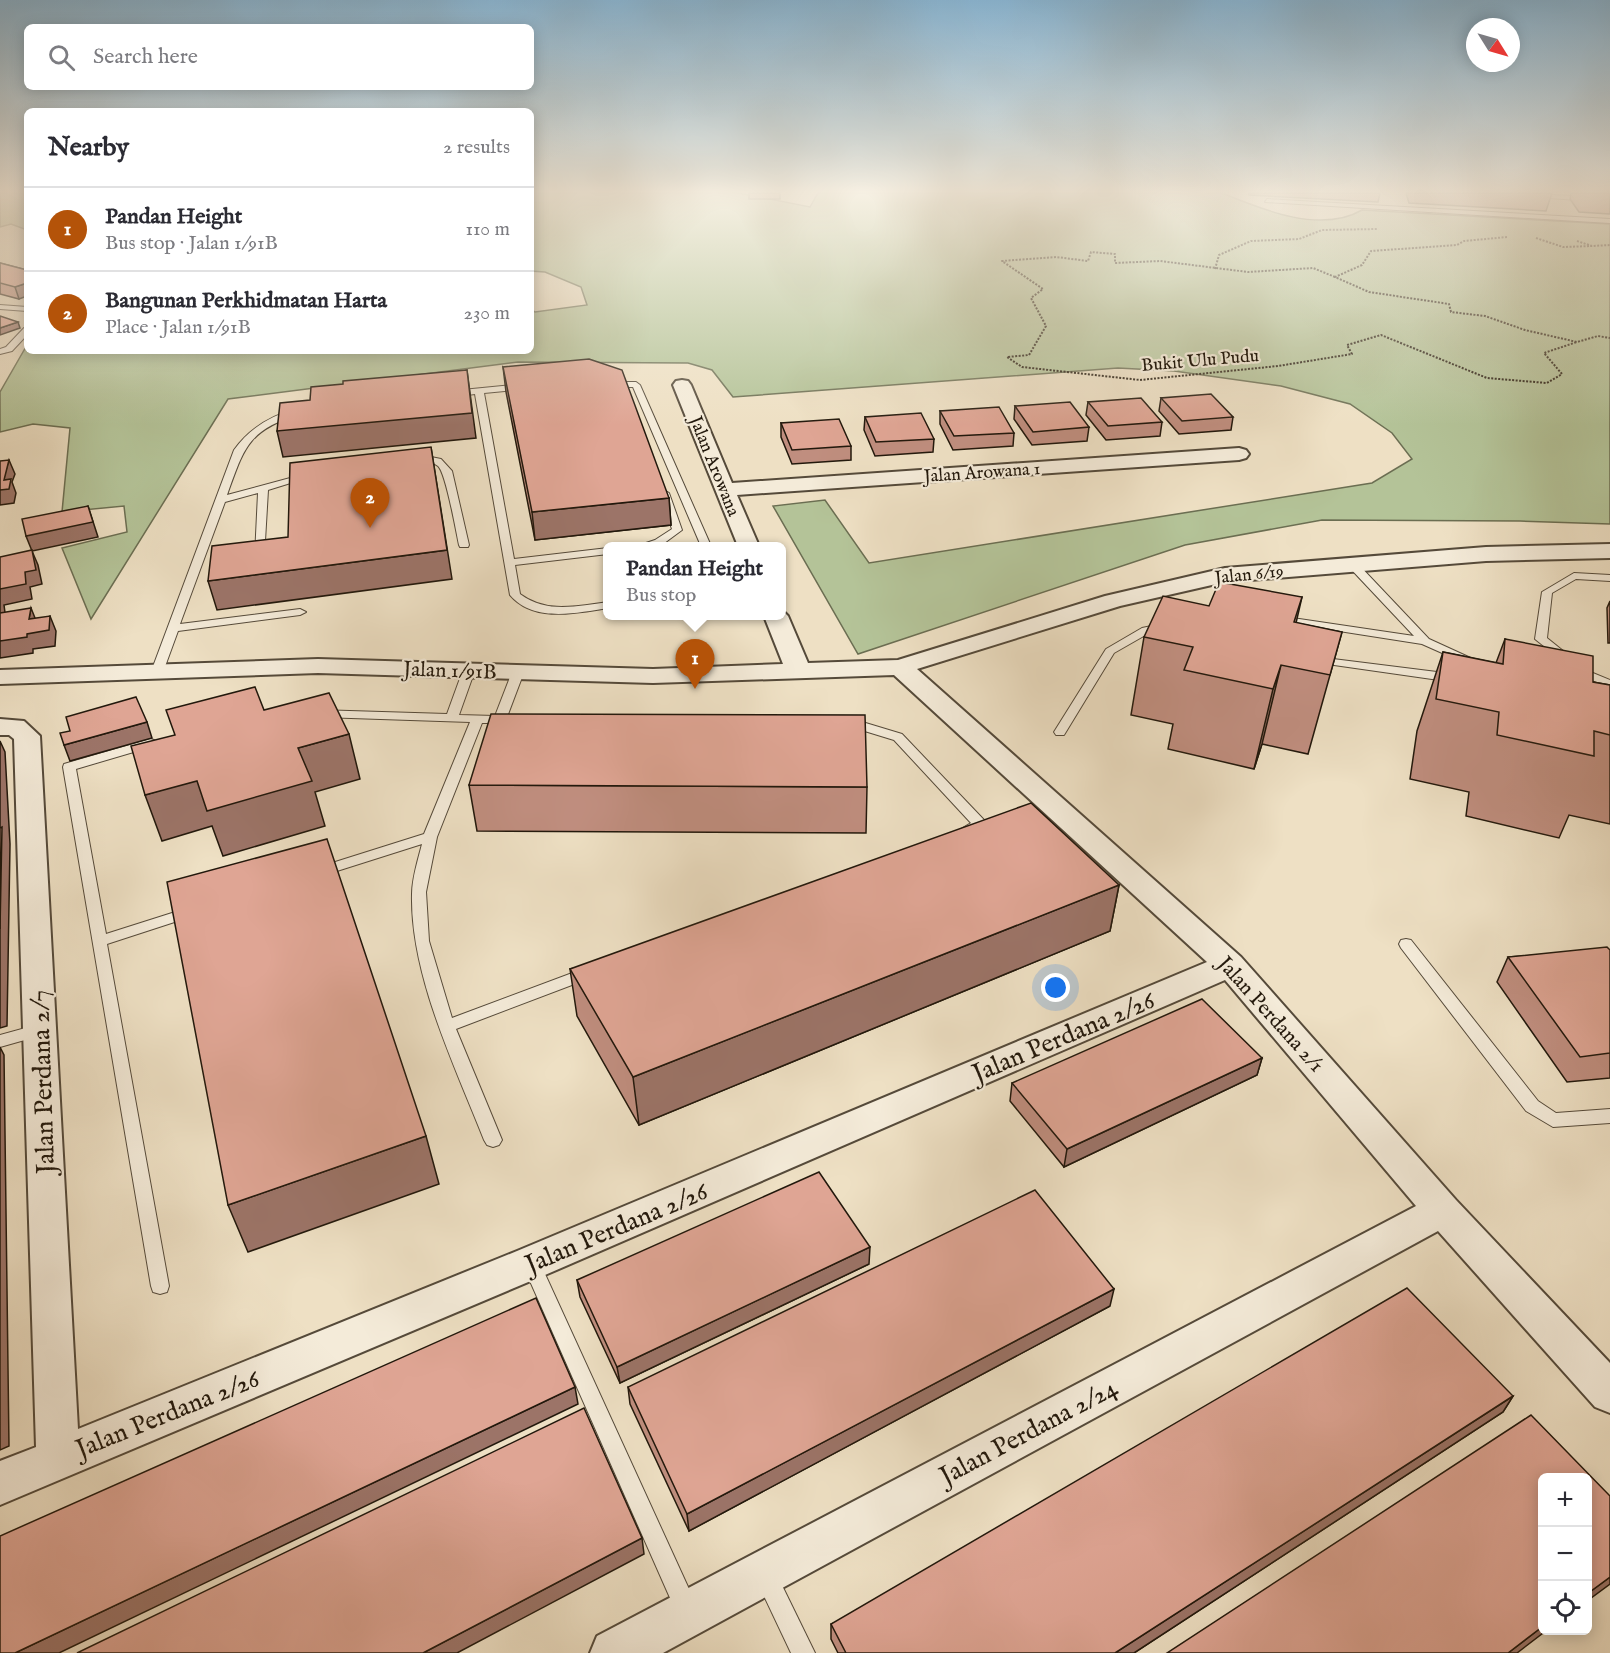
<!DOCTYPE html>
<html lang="en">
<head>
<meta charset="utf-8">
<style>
	:root { --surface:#fff; --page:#f2f2f3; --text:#2b2b33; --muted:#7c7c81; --line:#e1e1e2; --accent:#b45309 }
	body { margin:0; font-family:"IM FELL English",serif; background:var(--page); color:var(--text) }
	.controls { position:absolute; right:18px; bottom:18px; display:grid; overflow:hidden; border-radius:9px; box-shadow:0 3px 15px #0003 }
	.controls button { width:54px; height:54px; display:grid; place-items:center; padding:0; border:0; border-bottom:2px solid var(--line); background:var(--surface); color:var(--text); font:30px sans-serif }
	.compass { position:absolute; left:1466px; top:18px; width:54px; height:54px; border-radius:50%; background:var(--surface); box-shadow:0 3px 15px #0003; rotate:127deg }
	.you { position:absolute; left:1056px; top:988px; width:21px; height:21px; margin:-15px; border:4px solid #fff; border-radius:50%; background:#1a73e8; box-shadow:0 0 0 9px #1a73e833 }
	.badge { display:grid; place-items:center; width:39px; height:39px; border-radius:50%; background:var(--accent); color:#fff; font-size:20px; font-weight:700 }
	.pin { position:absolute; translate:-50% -50px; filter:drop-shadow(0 2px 3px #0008) }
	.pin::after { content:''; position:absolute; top:32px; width:21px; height:18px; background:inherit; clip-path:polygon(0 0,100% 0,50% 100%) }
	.popup { position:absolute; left:603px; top:542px; width:183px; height:78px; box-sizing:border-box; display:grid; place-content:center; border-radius:9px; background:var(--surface); filter:drop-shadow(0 2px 4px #0005); font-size:20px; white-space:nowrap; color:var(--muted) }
	.popup b { font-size:22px; color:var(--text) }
	.popup::after { content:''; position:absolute; left:50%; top:100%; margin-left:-12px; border:12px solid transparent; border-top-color:var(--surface) }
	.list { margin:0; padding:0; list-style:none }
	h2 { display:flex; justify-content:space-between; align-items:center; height:78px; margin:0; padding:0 24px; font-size:26px }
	h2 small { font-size:20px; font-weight:400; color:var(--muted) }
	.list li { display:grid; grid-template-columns:39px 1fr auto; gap:18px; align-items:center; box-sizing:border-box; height:84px; padding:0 24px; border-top:2px solid var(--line) }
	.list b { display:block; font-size:22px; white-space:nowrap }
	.list p { margin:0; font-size:20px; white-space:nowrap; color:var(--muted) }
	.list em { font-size:20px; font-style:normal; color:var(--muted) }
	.icon { flex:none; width:33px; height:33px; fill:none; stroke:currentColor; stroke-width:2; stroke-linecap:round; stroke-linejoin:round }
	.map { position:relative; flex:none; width:1610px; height:1653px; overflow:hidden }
	.search { position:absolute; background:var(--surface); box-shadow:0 3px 15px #0003; left:24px; top:24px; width:510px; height:66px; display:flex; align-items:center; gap:15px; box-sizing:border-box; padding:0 21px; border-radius:9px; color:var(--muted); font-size:22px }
	.panel { position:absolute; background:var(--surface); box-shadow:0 3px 15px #0003; left:24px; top:108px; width:510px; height:246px; border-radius:9px }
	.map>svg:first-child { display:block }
	.green { fill:#b4c398; stroke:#6b6e52; stroke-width:1.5 }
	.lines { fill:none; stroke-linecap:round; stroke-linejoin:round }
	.lane-casing { stroke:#554a3a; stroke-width:2 }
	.street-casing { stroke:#554a3a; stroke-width:4 }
	.path { stroke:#22180c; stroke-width:2; stroke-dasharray:2 1.5; stroke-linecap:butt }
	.lane { fill:#f4ebd9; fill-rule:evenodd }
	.street { fill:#f4ebd9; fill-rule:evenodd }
	.wall { fill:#c08e7f; stroke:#22180c; stroke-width:1.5 }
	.shaded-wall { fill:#9c7468; stroke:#22180c; stroke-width:1.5 }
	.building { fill:#dfa594; stroke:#22180c; stroke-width:1.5 }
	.labels { text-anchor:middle; stroke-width:4.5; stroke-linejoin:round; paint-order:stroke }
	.far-street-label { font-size:18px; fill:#22180c; stroke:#f4ebd9 }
	.street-label { font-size:21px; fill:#22180c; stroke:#f4ebd9 }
	.near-street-label { font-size:26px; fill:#22180c; stroke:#f4ebd9 }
</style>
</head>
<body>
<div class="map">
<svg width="1610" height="1653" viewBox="0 0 1610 1653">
	<rect width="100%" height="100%" fill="#eee0c4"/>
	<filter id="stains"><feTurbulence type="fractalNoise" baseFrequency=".00333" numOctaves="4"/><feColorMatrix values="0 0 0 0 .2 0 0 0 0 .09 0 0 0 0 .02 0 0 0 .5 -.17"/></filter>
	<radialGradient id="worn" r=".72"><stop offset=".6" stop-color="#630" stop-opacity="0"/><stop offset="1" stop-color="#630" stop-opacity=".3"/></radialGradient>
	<g class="green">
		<polygon points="0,193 27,193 27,230 11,224 0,227"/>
		<path d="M531,193H739L810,207L818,193H1222C1263,210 1321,234 1362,210L1610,224V524L1520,521L1322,520L1185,545L858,654L773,506L825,500L869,563L1372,483L1412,459L1392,433L1350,404L1281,386L1174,371L1118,368L733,397L712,370L688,363L518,362L228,399L91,619L62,548L127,532L124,506L62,512L70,428L33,424L0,432V392L27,345V351H531V309L535,312L587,305L581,287L545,272L531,271Z"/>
	</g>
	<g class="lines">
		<defs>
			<g id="lane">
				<polygon points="1535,194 1610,198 1610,202 1533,197"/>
				<polygon points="1267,199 1610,219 1610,223 1265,202"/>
				<polygon points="0,305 27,307 27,311 0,309"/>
				<polygon points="24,328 27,328 27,335 12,351 0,354 0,349 6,347"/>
				<polygon points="607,382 636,382 640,385 711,546 701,546 633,387 610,387 607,386"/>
				<path d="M522,384L526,387L525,389L484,393L514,559L608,548V554L515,565L520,594C547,614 577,606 608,602V608C576,613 534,623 510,595L475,394L452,397L448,394L452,391Z"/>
				<path d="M296,409L300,412L299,414C247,431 244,448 227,495L305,474L310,477L268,490L264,558L260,559L255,556L258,493L225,502L180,624L300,609L306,612L300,615L178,631L163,672L157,676L153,674L151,672L234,450C250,428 270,416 296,409Z"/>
				<path d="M426,456L441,459L452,471L469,545L468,547H460L459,545C456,531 446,473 438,466C430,459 419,464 411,459L416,456Z"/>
				<polygon points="664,490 669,493 682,530 663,544 642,546 643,544 655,540 672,529 659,493"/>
				<polygon points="1353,562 1357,563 1429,639 1475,660 1477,662 1475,664 1467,664 1422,644 1275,621 1275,617 1279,616 1414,636 1349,567 1348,565"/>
				<polygon points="1574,573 1610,575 1610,581 1576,579 1552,593 1547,638 1588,671 1610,680 1610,688 1580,675 1535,639 1542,592"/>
				<polygon points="1166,623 1170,624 1170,628 1149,633 1114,653 1064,735 1056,735 1054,732 1106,649 1142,628"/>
				<polygon points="1317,657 1453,674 1459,678 1453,682 1313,662 1311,660 1313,658"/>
				<path d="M469,666L475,670L459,715L495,716L512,672L518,668L524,672L507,717L512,720L510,723H482L437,837L426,892L429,941L452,1018L583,969H593L596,973L593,977L456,1029L502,1140L499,1145L493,1147L487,1145L484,1140C455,1066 410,975 412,894C412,878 418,860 422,844L318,877L311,872L313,869L424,834L470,722L321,717L315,713L317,710L447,714L463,670Z"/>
				<path d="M849,718L902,734L985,821L987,824C982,830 971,834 963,832L961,829L971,823L894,740L845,725L843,722L845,719Z"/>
				<polygon points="150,739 154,740 156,743 154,746 76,769 106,934 191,907 198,912 196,915 107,944 169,1286 167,1292 160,1294 153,1292 151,1286 63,767 64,764"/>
				<polygon points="1406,939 1411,940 1538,1101 1556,1113 1610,1109 1610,1123 1553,1127 1526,1111 1401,948 1399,944 1401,940"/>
				<polygon points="40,1024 46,1026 48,1030 46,1034 0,1047 0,1035"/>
				<polygon points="531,1255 538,1257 540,1263 694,1600 697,1608 694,1616 686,1619 678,1616 522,1263 524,1257"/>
				<polygon points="766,1566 774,1569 815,1653 791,1653 755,1577 758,1569"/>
			</g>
			<g id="street">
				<polygon points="682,380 688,381 691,385 732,483 1239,448 1246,450 1249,454 1246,458 1239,460 737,495 759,546 738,546 673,385 676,381"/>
				<polygon points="1610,544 1610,558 1486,561 1225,582 1120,606 917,669 1241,957 1456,1200 1610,1363 1610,1413 1595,1407 1438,1231 663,1653 590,1653 597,1636 1416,1206 1225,980 545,1275 0,1505 0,1461 36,1447 14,739 9,735 0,735 0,719 24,721 40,736 78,1429 517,1251 1207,962 894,675 653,683 318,673 0,684 0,670 318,659 653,669 783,664 764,616 782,616 782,610 788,616 808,663 898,660 1105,596 1225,568 1486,547"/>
			</g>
		</defs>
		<use href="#lane" class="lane-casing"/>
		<use href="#street" class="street-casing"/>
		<g class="path">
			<polyline points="1507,237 1464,241 1457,245 1371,251 1362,265 1335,277 1369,292 1449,304 1451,312 1485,316 1525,330 1577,342 1598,336 1610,338"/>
			<polyline points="1536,238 1563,247 1592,246"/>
			<polyline points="1577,241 1592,246 1610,245"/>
			<polyline points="1215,269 1219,255 1251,241 1299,239 1322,230 1378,229"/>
			<polyline points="1335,277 1313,268 1248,272 1160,261 1115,263 1115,254 1091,252 1088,261 1056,257 1002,261 1043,289 1031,298 1046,326 1029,355 1007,357 1022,367 1140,380 1278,366 1352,354 1347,345 1381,335 1487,378 1547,383 1562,374 1544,353 1577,342"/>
		</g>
		<use href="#lane" class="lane"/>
		<use href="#street" class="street"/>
	</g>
	<g class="wall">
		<rect x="749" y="193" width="31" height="6"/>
		<polygon points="1249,193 1380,193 1378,202 1249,195"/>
		<polygon points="1406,193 1552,193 1546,211 1409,203"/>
		<polygon points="1571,193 1610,193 1610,214 1579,212 1570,199"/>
		<polygon points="0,263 27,270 19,299 0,294"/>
		<polygon points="503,367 669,498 671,525 535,540 506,392"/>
		<polygon points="1161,398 1233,417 1231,430 1179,434 1159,411"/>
		<polygon points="1088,402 1162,422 1160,436 1106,440 1086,415"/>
		<polygon points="1015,406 1089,427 1087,441 1032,445 1014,419"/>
		<polygon points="940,411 1014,433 1013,446 953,450 940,424"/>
		<polygon points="865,417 934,439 933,452 875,456 864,430"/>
		<polygon points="781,423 851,446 851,460 792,464 781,437"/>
		<polygon points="1302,597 1296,623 1342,632 1308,754 1262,744 1254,769 1168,749 1173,724 1131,715 1144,637 1209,606"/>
		<polygon points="1610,601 1610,643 1608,643 1607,608"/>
		<polygon points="1505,639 1593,682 1610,685 1610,824 1569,815 1559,838 1466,816 1469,792 1410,779 1417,731 1443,652 1496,663"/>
		<polygon points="469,785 867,787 866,833 477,831"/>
		<polygon points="1119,885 1110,931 639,1125 577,1016 570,969"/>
		<polygon points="1610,950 1610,1078 1567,1082 1497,982 1508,957"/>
		<polygon points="1262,1058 1257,1075 1064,1167 1010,1101 1012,1083"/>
		<polygon points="869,1264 620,1383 580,1297 577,1280"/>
		<polygon points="1110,1306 689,1531 630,1404 628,1387"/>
		<polygon points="1513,1396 1503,1412 1134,1653 838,1653 831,1639 831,1624"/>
	</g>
	<g class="shaded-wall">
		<polygon points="27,283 27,296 19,299 15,287"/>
		<polygon points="18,322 20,328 0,335 0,328"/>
		<polygon points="467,370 476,438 283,457 277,431"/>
		<polygon points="431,447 452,579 217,610 208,581 447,550"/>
		<polygon points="9,460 15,474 12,482 16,493 14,503 0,505 0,490"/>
		<polygon points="669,498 671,525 535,540 532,512"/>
		<polygon points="88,506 98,537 32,551 38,565 42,584 30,587 32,599 4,605 6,620 0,622 0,589 25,572 32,551 26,536"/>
		<polygon points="31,608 37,623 50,616 56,631 55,646 33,649 33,653 0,658 0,641 29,619"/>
		<polygon points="1281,665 1262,744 1254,769 1273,689"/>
		<polygon points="147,722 152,738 70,761 64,745"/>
		<polygon points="349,734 360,779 315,792 325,826 223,856 212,826 162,841 145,795 298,748"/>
		<polygon points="0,741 5,752 10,844 7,1026 0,1028"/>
		<polygon points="1119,885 1110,931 639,1125 633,1077"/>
		<polygon points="0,1047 4,1055 9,1446 0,1450"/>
		<polygon points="1262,1058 1257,1075 1064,1167 1067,1149"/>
		<polygon points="426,1136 439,1184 248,1252 228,1205"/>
		<polygon points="870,1247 869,1264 620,1383 617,1367"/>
		<polygon points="1114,1289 1110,1306 689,1531 687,1514"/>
		<polygon points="575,1387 578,1404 59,1653 15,1653"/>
		<polygon points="1513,1396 1503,1412 1134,1653 1115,1653"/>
		<polygon points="642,1538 644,1554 457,1653 423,1653"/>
		<polygon points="1610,1577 1610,1584 1587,1601 1587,1594"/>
		<polygon points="1542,1627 1542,1630 1547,1630 1517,1653 1508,1653"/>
	</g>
	<g class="building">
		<polygon points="0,263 27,270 27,283 15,287 0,283"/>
		<polygon points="0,316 18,322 0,328"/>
		<polygon points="589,359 622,370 669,498 532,512 503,367"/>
		<polygon points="467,370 472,413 277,431 280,403 310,400 311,387 343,384 343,381"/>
		<polygon points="1211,394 1233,417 1182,421 1161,398"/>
		<polygon points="1141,398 1162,422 1108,426 1088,402"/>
		<polygon points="1070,402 1089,427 1033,432 1015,406"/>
		<polygon points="999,407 1014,433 954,436 940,411"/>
		<polygon points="921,413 934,439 876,442 865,417"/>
		<polygon points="839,419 851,446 792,450 781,423"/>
		<polygon points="431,447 447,550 208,581 212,546 288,537 290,463"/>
		<polygon points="9,460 4,480 11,479 9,489 0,490 0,461"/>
		<polygon points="88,506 93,522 26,536 22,519"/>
		<polygon points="32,550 36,570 25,572 26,584 0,589 0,557"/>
		<polygon points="1219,582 1302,597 1294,622 1342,632 1330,675 1281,665 1273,689 1184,670 1193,647 1144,637 1163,596 1209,606"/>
		<polygon points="31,608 29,619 50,616 49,630 27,634 27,637 0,641 0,613"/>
		<polygon points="1505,639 1593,656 1593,682 1610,685 1610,735 1594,731 1594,756 1497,735 1499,712 1436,699 1443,652 1503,664"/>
		<polygon points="255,687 264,710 329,693 349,734 298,748 312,781 207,811 197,781 145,795 131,746 175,735 166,710"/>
		<polygon points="136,697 147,722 64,745 60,733 70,731 66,717"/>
		<polygon points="491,714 865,715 867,787 469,785"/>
		<polygon points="1031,803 1119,885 633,1077 570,969"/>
		<polygon points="2,827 0,929 0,828"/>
		<polygon points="327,839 426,1136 228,1205 167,882"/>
		<polygon points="1607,947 1610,950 1610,1053 1580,1057 1508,957"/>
		<polygon points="1202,999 1262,1058 1067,1149 1012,1083"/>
		<polygon points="819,1172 870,1247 617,1367 577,1280"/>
		<polygon points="1035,1190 1114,1289 687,1514 628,1387"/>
		<polygon points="1407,1288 1513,1396 1115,1653 846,1653 831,1624"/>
		<polygon points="536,1298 575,1387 15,1653 0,1653 0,1536"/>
		<polygon points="584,1408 642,1538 423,1653 77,1653"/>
		<polygon points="1531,1415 1610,1496 1610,1577 1587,1594 1587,1478 1542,1478 1542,1627 1508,1653 1167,1653"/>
	</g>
	<linearGradient id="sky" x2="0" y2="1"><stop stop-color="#89b7d6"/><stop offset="0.45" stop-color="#f7f1e4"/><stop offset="1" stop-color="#f7f1e4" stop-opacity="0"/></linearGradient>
	<rect width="1610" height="425" fill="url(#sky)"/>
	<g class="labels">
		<g class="far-street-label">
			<text transform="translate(1200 360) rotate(-5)" y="6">Bukit Ulu Pudu</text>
			<text transform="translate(715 466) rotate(68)" y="6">Jalan Arowana</text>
			<text transform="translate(982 472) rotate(-4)" y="6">Jalan Arowana 1</text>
			<text transform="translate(1249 574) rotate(-6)" y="6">Jalan 6/19</text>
		</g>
		<g class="street-label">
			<text transform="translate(450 670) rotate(2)" y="7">Jalan 1/91B</text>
			<text transform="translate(1271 1014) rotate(48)" y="7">Jalan Perdana 2/1</text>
		</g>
		<g class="near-street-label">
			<text transform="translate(1063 1036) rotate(-23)" y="9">Jalan Perdana 2/26</text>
			<text transform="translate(42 1082) rotate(-92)" y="9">Jalan Perdana 2/7</text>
			<text transform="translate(616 1227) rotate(-23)" y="9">Jalan Perdana 2/26</text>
			<text transform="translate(167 1413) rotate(-22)" y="9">Jalan Perdana 2/26</text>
			<text transform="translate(1028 1431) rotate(-28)" y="9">Jalan Perdana 2/24</text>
		</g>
	</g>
	<rect width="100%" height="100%" filter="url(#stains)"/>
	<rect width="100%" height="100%" fill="url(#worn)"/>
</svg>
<div class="controls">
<button>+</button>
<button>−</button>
<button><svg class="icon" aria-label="locate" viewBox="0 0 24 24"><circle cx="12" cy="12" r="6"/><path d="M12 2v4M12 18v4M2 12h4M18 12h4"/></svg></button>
</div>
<svg class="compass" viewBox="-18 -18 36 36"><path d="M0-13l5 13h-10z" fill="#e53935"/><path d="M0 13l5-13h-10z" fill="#7c7c81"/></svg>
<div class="you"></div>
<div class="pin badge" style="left:695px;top:689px">1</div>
<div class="popup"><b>Pandan Height</b>Bus stop</div>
<div class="pin badge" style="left:370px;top:528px">2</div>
<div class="search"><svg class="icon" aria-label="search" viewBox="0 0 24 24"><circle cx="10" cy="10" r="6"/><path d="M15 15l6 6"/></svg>Search here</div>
<section class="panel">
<h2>Nearby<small>2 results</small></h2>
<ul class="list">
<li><span class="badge">1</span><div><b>Pandan Height</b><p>Bus stop · Jalan 1/91B</p></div><em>110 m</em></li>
<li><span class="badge">2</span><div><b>Bangunan Perkhidmatan Harta</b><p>Place · Jalan 1/91B</p></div><em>230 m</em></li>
</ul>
</section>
</div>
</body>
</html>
